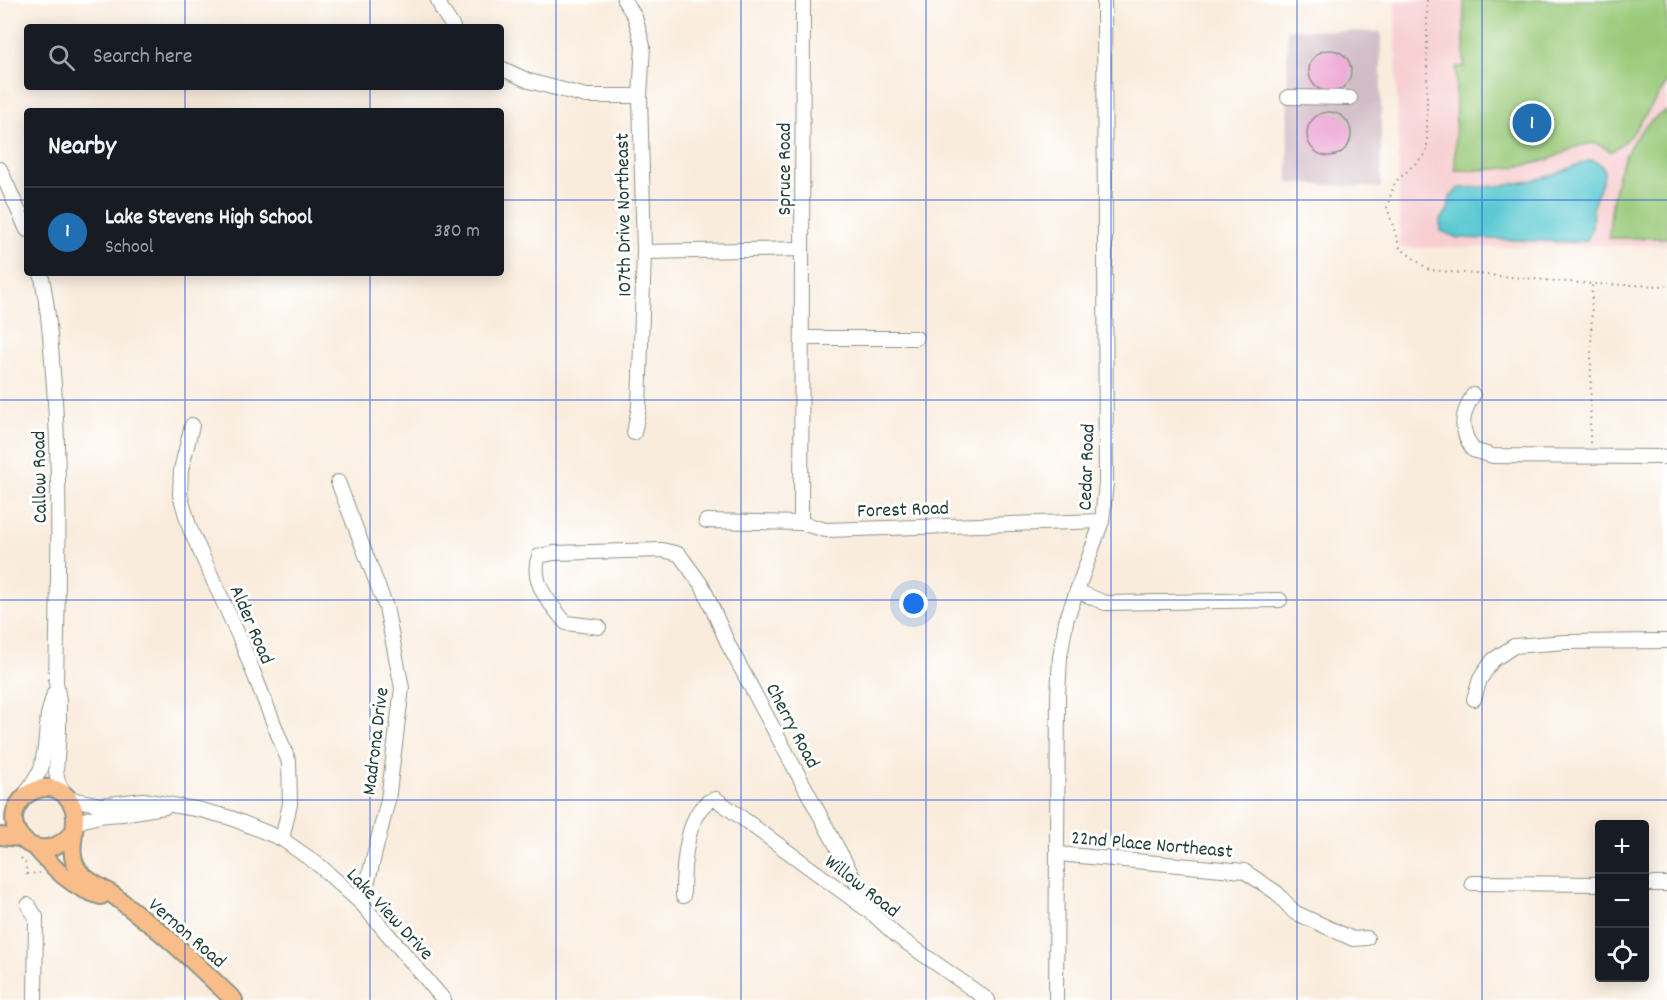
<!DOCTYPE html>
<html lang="en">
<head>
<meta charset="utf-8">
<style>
	:root { --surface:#171b24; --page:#20242c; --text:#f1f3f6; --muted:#9ea1a6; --line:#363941; --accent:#1f6fb2 }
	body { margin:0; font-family:Dekko,sans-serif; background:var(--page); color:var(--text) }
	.controls { position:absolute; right:18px; bottom:18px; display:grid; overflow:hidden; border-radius:6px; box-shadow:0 3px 15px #0003 }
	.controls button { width:54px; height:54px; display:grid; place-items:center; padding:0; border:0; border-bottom:2px solid var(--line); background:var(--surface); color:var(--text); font:30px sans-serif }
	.you { position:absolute; left:914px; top:604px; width:21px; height:21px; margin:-15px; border:4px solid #fff; border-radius:50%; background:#1a73e8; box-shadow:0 0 0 9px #1a73e833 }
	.badge { display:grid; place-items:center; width:39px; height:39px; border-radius:50%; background:var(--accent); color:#fff; font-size:20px; font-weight:700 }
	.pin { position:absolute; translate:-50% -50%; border:3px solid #fff; box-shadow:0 2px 6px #0006 }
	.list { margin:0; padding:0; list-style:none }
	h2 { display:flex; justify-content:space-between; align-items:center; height:78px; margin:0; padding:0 24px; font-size:26px }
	h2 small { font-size:20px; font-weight:400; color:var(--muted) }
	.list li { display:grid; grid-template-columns:39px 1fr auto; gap:18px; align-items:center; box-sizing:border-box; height:90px; padding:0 24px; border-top:2px solid var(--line) }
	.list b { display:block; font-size:22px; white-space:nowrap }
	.list p { margin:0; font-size:20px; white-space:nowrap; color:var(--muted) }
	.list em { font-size:20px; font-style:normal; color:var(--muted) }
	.icon { flex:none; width:33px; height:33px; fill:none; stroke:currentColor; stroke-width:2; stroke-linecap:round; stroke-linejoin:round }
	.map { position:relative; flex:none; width:1667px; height:1000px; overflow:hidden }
	.search { position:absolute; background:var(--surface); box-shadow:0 3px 15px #0003; left:24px; top:24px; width:480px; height:66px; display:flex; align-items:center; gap:15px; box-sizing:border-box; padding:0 21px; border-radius:6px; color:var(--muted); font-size:22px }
	.panel { position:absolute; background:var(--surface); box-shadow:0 3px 15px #0003; left:24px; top:108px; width:480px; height:168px; border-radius:6px }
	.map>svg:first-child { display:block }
	.built { fill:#f7cfd1 }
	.industrial { fill:#d2bdc6 }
	.green { fill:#99c978; stroke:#5c8356; stroke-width:1.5 }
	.water { fill:#5cc9d2; stroke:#3e8383; stroke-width:1.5 }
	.building { fill:#eca1d3 }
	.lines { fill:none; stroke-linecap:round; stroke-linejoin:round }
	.minor-casing { stroke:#8c9488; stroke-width:16 }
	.major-casing { stroke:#8c9488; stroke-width:20 }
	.path { stroke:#8c9488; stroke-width:2; stroke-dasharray:1.5 4.5; stroke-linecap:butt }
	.minor { stroke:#fff; stroke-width:14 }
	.major { stroke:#f8bd89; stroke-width:16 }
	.grid { fill:none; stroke:#1d4ed8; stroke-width:1.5; stroke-opacity:0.55 }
	.labels { text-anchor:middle; stroke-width:6; stroke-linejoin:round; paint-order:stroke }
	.street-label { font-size:20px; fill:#1f3d34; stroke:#fff }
</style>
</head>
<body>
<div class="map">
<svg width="1667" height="1000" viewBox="0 0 1667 1000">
	<rect width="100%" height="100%" fill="#fff"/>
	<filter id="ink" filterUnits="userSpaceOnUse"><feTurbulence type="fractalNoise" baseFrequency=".0167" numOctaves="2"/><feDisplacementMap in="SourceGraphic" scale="12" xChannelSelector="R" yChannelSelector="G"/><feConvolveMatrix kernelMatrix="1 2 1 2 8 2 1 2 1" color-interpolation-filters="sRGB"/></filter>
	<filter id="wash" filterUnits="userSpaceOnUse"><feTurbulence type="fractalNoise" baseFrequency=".008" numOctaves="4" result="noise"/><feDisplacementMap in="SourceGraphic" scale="24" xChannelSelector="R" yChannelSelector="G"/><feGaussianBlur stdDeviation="1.35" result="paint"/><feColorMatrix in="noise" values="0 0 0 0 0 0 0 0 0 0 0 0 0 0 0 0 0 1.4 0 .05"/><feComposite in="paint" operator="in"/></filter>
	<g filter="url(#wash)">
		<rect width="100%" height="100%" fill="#f9ecdd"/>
		<polygon class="built" points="1395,0 1667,0 1667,245 1400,248"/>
		<polygon class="industrial" points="1287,29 1381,32 1381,188 1288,183"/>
		<g class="green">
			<path d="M1464,0H1667V83L1631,136L1611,152C1605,147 1598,143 1590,144C1575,144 1561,156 1547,160C1516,169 1487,171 1455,170L1456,67H1464Z"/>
			<path d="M1667,111V238H1609C1611,193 1620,133 1667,111Z"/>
		</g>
		<path class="water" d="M1592,160C1598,162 1604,165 1604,173C1604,180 1596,195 1594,204C1591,216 1595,231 1586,241L1571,242L1458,238L1441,231L1440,222L1448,209L1450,197L1459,188C1493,187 1520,185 1552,175C1566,171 1578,163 1592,160Z"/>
		<g id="blocks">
			<g class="building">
				<circle cx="1330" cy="71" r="21"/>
				<circle cx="1329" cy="134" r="22"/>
			</g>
		</g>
	</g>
	<g filter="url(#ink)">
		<use href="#blocks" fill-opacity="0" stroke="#8c9488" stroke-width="1.5"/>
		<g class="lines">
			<defs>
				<g id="minor">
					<polyline points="438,0 442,10 453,27"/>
					<polyline points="624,0 635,17 643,46 640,96 644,252 639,407 634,433"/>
					<polyline points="501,68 529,81 586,96 640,96"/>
					<polyline points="1288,97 1350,98"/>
					<polyline points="0,169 27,230"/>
					<polyline points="644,252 802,249"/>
					<path d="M41,273C49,310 51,348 54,386C61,484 58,583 56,682L59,701V732L56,771L58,782L65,795"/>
					<polyline points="803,338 916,338"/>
					<path d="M1473,395C1460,417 1460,429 1473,450L1493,456L1667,457"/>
					<polyline points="192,425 181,470 180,495 190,529 241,641 289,762 290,804 282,839"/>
					<polyline points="338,482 386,607 402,688 388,800 362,904"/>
					<polyline points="706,521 801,523 826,530 1102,521"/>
					<polyline points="801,523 803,0"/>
					<polyline points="1077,591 1105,603 1280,600"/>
					<path d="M599,627L566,623C551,605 529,582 539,556L554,553L662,550L679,554L703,587L729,646L873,914"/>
					<polyline points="1474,699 1480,679 1493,660 1514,646 1566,642 1667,641"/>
					<polyline points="25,795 41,769 45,748 48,715 54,693"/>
					<polyline points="67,798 101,805 143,800 201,810 231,818 282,839 320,866 362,904 444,1000"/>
					<path d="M76,823C92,816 105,815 122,814C137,812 151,809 165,807"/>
					<polyline points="1058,854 1244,871 1277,893 1294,912 1353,939 1367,938"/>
					<polyline points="1472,883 1600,884"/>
					<polyline points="1644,884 1667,884"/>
					<path d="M683,896C683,872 685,804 716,799L873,914L897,936L988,1000"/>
					<polyline points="28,905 36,917 35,1000"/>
					<polyline points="1056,1000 1058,696 1060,657 1066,621 1102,521 1106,483 1104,0"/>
				</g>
				<g id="major">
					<path d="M73,832C66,840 58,847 47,848C24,851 6,825 18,805C27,789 49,782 64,794C89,815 61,847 79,871C86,881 103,888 113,895C125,904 137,914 149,923C179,946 206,974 234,1000"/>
					<polyline points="0,836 20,838"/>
					<path d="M36,848C55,869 73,889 101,896"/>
				</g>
			</defs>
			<use href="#minor" class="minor-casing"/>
			<use href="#major" class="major-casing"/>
			<g class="path">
				<polyline points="1427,0 1427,153 1395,182 1387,207 1400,248 1429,270 1592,284 1667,286"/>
				<polyline points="1590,443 1592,284"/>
				<polyline points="21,858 25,861 27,874 40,873"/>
			</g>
			<use href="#minor" class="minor"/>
			<use href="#major" class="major"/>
		</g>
	</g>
	<path class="grid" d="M185,0V27M370,0V27M556,0V1000M741,0V1000M926,0V1000M1111,0V1000M1297,0V1000M1482,0V1000M185,87V111M370,87V111M0,200H27M501,200H1667M185,273V1000M370,273V1000M0,400H1667M0,600H1667M0,800H1667"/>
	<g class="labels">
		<g class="street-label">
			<text transform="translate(783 169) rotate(-90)" y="7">Spruce Road</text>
			<text transform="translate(622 215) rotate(-91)" y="7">107th Drive Northeast</text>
			<text transform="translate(1085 467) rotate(-88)" y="7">Cedar Road</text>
			<text transform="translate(38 477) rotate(-91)" y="7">Callow Road</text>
			<text transform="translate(903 508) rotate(-2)" y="7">Forest Road</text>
			<text transform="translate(253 624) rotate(67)" y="7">Alder Road</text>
			<text transform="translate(794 725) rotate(62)" y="7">Cherry Road</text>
			<text transform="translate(374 741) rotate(-83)" y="7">Madrona Drive</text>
			<text transform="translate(1152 843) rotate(5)" y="7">22nd Place Northeast</text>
			<text transform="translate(863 885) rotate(38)" y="7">Willow Road</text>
			<text transform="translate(391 913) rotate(47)" y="7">Lake View Drive</text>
			<text transform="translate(188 932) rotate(41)" y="7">Vernon Road</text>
		</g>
	</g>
</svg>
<div class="controls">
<button>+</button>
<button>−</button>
<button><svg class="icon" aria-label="locate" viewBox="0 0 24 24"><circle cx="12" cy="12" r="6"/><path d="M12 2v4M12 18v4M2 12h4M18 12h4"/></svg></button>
</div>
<div class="you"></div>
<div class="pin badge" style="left:1532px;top:123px">1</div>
<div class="search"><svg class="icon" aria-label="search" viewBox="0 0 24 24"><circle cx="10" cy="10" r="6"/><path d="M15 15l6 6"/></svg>Search here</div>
<section class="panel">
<h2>Nearby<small></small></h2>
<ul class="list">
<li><span class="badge">1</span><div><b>Lake Stevens High School</b><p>School</p></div><em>380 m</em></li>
</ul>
</section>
</div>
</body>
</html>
